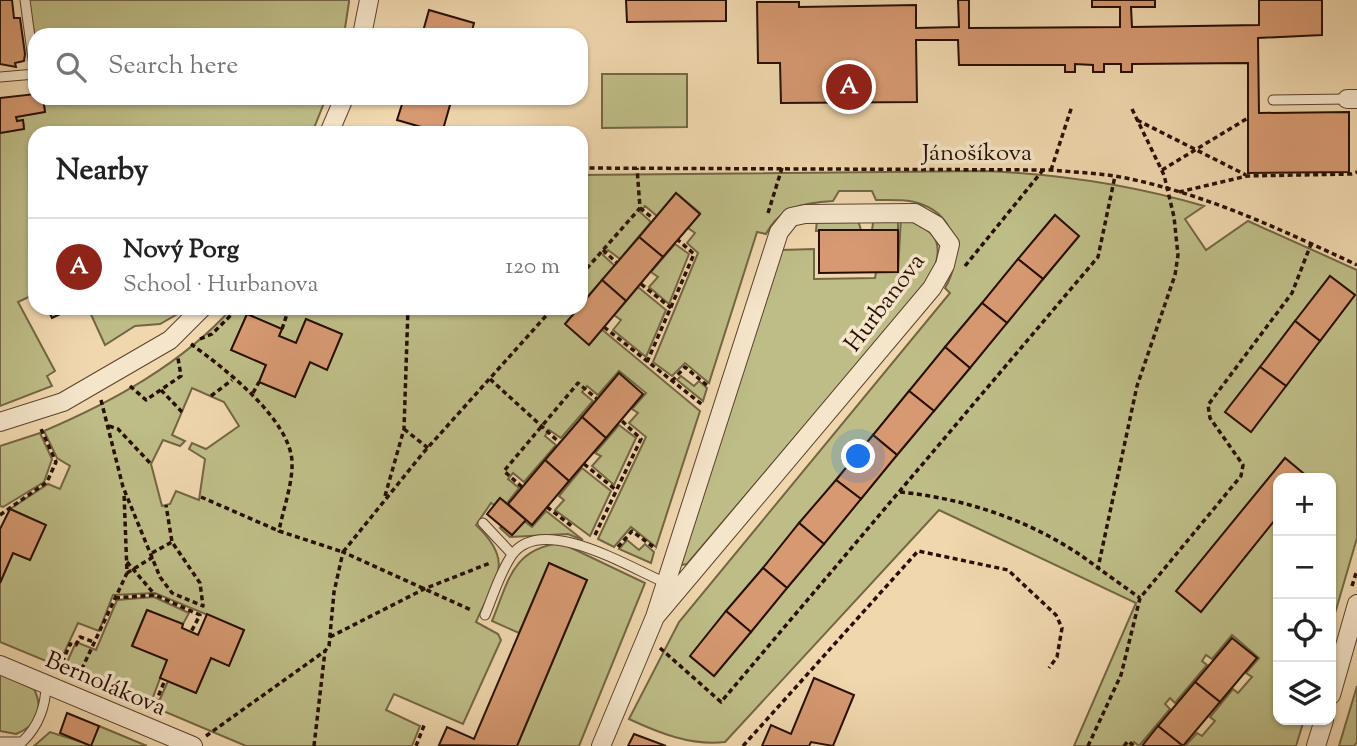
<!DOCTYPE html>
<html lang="en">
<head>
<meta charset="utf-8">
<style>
	:root { --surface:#fff; --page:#f2f2f2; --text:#222; --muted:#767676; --line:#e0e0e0; --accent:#8f2418 }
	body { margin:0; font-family:"Sorts Mill Goudy",serif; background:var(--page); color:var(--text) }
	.controls { position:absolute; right:21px; bottom:21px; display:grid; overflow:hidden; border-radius:14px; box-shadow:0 2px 5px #0004 }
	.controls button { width:63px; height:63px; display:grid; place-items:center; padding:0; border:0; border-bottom:2px solid var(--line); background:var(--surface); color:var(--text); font:35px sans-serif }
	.you { position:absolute; left:859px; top:457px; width:24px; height:24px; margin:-18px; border:5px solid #fff; border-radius:50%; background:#1a73e8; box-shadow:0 0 0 10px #1a73e833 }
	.badge { display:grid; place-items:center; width:46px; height:46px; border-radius:50%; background:var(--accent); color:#fff; font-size:23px; font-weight:700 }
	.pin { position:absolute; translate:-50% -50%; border:4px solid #fff; box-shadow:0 2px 7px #0006 }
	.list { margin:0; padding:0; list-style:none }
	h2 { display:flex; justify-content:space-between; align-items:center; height:91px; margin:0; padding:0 28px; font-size:30px }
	h2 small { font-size:23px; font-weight:400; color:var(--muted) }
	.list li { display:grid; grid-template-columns:46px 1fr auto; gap:21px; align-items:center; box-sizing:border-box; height:98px; padding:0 28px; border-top:2px solid var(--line) }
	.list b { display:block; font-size:26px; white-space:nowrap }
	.list p { margin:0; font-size:23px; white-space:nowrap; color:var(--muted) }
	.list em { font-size:23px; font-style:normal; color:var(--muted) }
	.icon { flex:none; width:38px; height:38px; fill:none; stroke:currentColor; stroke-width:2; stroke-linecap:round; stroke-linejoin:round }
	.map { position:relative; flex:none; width:1357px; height:746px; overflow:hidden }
	.search { position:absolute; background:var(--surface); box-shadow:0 2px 5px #0004; left:28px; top:28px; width:560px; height:77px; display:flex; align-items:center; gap:18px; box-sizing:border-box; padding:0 24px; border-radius:21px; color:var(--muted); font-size:26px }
	.panel { position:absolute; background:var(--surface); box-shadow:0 2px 5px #0004; left:28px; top:126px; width:560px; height:189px; border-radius:21px }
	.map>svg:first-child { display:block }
	.green { fill:#bebd87; stroke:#736644; stroke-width:2; fill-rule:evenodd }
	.building { fill:#d69971; stroke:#281000; stroke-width:2 }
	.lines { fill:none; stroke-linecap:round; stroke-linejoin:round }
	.service-casing { stroke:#5a422c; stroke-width:11 }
	.minor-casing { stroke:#5a422c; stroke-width:20 }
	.path { stroke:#281000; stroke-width:3.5; stroke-dasharray:5 3.5; stroke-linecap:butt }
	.service { stroke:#f5e5ca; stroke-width:9 }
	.minor { stroke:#f5e5ca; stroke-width:18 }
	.labels { text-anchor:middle; stroke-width:7; stroke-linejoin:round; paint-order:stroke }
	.street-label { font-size:24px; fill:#281000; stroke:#f5e5ca }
</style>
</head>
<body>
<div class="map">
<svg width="1357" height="746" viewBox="0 0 1357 746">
	<rect width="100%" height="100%" fill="#f0d7ae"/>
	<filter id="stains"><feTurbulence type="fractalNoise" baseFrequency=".00286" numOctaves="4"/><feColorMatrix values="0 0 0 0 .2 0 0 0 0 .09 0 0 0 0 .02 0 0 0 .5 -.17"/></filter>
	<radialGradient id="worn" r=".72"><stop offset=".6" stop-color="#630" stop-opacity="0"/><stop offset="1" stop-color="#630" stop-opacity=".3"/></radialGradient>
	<g class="green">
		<polygon points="28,0 349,0 349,2 344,35 35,35 35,38"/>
		<polygon points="602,74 687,74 687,127 602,128"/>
		<polygon points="43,98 326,98 312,133 35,133 35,294 18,302 55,371 47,376 52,386 0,406 0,133 24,129 23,121 17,121 16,117 45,112"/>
		<path d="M984,171C1059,174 1132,185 1204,206L1185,219L1206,250L1248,221L1357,270V538L1331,627V478H1309L1285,458L1177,591L1201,611L1278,516V720H1304L1296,746H1185L1197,733L1202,736L1215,721L1210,717L1233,689L1238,693L1252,677L1246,673L1259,658L1232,635L1212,659L1206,655L1202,661L1207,665L1175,703L1170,698L1165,704L1170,709L1139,746L1134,742L1131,746H1074L1136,603L939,510L725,742C691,746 659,733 629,719L679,622L950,293L945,288C963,258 957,217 921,204C907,199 891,200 876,200L872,191H839L833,201C804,203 781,206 766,234L757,232L709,383L685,363L672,376L653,362L698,253L687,243L695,233L688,228L700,213L676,193L657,216L645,206L640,212L651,222L620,259L608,250L603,255L615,266L582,303L581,175ZM1055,215L1079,236L714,676L690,656ZM1330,276L1355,295L1251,431L1226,412Z"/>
		<polygon points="874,216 898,217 898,230 872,230"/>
		<polygon points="857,217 861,230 816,231 817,219"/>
		<path d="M901,217C934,229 947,240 931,277L687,564L681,565L781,250L814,249V279L875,278L876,272H898Z"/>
		<polygon points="675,244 689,254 669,304 649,287 658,277 651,272"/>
		<polygon points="638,287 666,310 646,357 613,330 621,320 614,315"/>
		<polygon points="88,308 188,308 160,324 135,326 105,345"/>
		<path d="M232,308H576L700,411L656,547L631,527L614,547L598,539L646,437L629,423L638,413L632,409L646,393L619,371L598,395L587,386L582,392L593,401L561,438L549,430L545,436L556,445L524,482L513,473L508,479L519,488L507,503L500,498L494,505L491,503L476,525C516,563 495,578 476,622L498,634L501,640L463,724L394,694L386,710L420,726L412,746H246L156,708L168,681L196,693L211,658L229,665L244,630L155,593L113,595L99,631L78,623L58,666L0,642V583L13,553L30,560L45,525L10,509L48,484L60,489L70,466L57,458L44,431C112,402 182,364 232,308ZM247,314L282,329L279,336L296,343L306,319L342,334L327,369L310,362L295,397L259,382L266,365L232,350ZM192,388L224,402L239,426L206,449L192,443L189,449L205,459L199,500L176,491L170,504L162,506L151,464L163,440L180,446L185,441L172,435Z"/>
		<polygon points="681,376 694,386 699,381 707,388 703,401 677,380"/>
		<polygon points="619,425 636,438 614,485 592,466 601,456 595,453"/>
		<polygon points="40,433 52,459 44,482 3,507 0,506 0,446"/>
		<polygon points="582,468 611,491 590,536 555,510 564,500 559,496"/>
		<polygon points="546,511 583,540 568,534 510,537 500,528 502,526 512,535 524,521 532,527"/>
		<polygon points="627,540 639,550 645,544 654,552 651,563 619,549"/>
		<path d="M561,543L645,583L579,746H517L587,580L549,563L519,633L492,621C509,580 512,549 561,543Z"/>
		<polygon points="154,597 189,613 183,624 147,610 132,645 167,660 150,705 64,669 76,642 96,650 117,600"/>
		<path d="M0,674L34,689C44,709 37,726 16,734L0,731Z"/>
		<polygon points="1357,686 1357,742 1354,746 1339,746"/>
		<polygon points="99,726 147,746 34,746 50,732 91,745"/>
	</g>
	<g class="building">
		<polygon points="0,0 12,0 14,18 20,18 25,54 24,61 15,63 16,67 0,64"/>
		<polygon points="626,0 726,0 726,21 627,22"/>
		<polygon points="958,0 969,0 969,28 1120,27 1120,7 1092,7 1092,0 1155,0 1155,7 1131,7 1132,27 1259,25 1259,0 1322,0 1322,35 1258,38 1259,113 1349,112 1349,172 1248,173 1248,63 1132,64 1132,72 1121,72 1121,64 1104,64 1104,72 1093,72 1093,65 1075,64 1075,72 1065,72 1065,65 959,65 958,40 916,40 917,102 781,103 780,63 758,63 757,2 799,2 799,7 916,5 916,28 959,27"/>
		<polygon points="429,10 474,23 471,35 422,35"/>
		<polygon points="35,94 35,98 43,98 45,112 16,117 17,121 23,120 24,129 0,133 0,98"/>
		<polygon points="404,98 452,98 442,133 397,120"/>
		<polygon points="676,193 700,214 663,257 639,237"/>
		<polygon points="1055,215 1079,236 1043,279 1018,259"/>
		<polygon points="819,230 898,230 898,272 819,273"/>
		<polygon points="639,237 663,257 626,301 602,280"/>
		<polygon points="1018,259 1043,279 1007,323 982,303"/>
		<polygon points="1330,276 1355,295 1320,341 1295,321"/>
		<polygon points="602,280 626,301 589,345 565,324"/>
		<polygon points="982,303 1007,323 970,368 945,347"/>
		<polygon points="47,308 73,308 52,318"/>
		<polygon points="247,314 282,329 279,336 296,343 306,319 342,334 327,370 310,362 295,397 259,382 266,365 231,350"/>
		<polygon points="1295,321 1320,341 1286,386 1260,367"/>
		<polygon points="945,347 970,368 934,411 909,391"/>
		<polygon points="1260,367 1286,386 1251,432 1225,412"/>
		<polygon points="619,373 643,394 606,438 582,417"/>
		<polygon points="909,391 934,411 897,455 873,435"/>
		<polygon points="582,417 606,438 569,481 545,460"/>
		<polygon points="873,435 897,455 861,499 836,480"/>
		<polygon points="1285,458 1309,478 1278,478 1278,516 1201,612 1176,591"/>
		<polygon points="545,460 569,481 532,525 508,504"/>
		<polygon points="836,480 861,499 824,544 799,523"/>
		<polygon points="500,498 526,520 512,535 487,514"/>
		<polygon points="10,509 46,525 30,560 13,553 0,583 0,529"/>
		<polygon points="799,523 824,544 787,588 763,568"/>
		<polygon points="549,563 587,580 517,746 439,745 447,727 474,739"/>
		<polygon points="763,568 787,588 751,632 726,611"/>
		<polygon points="147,610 183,624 182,628 198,635 207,614 244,630 229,666 211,658 196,693 160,678 167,660 132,646"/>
		<polygon points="726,611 751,632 714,676 690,656"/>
		<polygon points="1232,638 1257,658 1220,702 1195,682"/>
		<polygon points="814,678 854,695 833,746 811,742 809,746 762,746 771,725 791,734"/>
		<polygon points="1195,682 1220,702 1183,746 1158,726"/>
		<polygon points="67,713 99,726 91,746 60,733"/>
		<polygon points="1158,726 1183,746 1142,746"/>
		<polygon points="634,734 666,746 628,746"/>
	</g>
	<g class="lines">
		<defs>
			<g id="service">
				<polyline points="0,77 35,74 25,0"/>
				<polyline points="1273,100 1347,99"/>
				<polyline points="483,523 512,554"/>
				<path d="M485,615C493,596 500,572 512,555C542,513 630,568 666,583"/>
				<path d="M0,742H22C38,727 46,706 46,684"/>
			</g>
			<g id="minor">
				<polyline points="362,35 369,0"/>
				<polyline points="1347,99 1357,99"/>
				<polyline points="329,133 344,98"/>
				<polyline points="0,422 63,402 170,340 202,308"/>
				<polyline points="0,665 193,746"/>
				<polyline points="1331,695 1357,604"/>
				<polyline points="601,746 655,617 779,232 791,217 805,214 915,213 936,225 950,244 945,265 932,288 655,617"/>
				<polyline points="1316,746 1324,720"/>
			</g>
		</defs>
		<use href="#service" class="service-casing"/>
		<use href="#minor" class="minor-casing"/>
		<g class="path">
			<polyline points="1132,109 1164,175 1174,217 1178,255 1175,275 1137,386 1098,568 1140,598"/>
			<polyline points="1137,120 1246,175"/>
			<path d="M581,168L1051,170C1072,172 1094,173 1115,176C1199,191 1280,229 1357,265"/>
			<polyline points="1051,170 1072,106"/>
			<polyline points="1162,170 1248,118"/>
			<polyline points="1179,192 1247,176 1351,174 1357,172"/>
			<polyline points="640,208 654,219"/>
			<polyline points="768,213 782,168"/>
			<polyline points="603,250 617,263"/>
			<polyline points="965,266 1043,170"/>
			<polyline points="581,275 640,208 637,168"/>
			<polyline points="641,284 671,308"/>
			<polyline points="604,327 704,406"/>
			<polyline points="282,329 289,308"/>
			<polyline points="200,339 212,334 238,308"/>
			<path d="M191,344C224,368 289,418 292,461C293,484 283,509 279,531L343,552L423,453L553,308"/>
			<polyline points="647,362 694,254 678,240"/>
			<polyline points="490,379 560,443"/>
			<polyline points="672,381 685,367 709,387"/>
			<polyline points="130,386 146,400 181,376 178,358"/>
			<polyline points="161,390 182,412"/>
			<polyline points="253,393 259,382"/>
			<polyline points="211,396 232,380"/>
			<polyline points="101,400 123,487 160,577 172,593 203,606 200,583 172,542 166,505"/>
			<polyline points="109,426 118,429 151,464"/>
			<polyline points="404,429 428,448"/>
			<polyline points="584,464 616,490"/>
			<polyline points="522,487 504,471 578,383 597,399"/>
			<path d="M900,492C970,499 1042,524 1098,568"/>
			<polyline points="385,496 404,429 408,308"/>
			<polyline points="201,497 279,531"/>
			<polyline points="547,507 573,527"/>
			<polyline points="0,515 47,482 56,462 41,429"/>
			<polyline points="595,535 641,439 621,420"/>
			<polyline points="618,547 632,531 656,549"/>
			<polyline points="152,553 172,542"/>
			<polyline points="127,562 155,595"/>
			<polyline points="127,573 153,557"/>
			<polyline points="1352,586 1357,570"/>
			<polyline points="115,598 155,595 200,615 191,632"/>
			<polyline points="330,637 424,589 490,563"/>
			<polyline points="660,648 721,702 1098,257 1115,176"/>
			<polyline points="59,670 70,644 76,645 80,637 94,642"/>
			<polyline points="78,677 127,573 124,493"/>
			<polyline points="152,711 165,680"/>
			<polyline points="206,736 325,651"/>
			<polyline points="314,746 325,651 329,646 334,592 343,552 471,610"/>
			<polyline points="416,746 425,723"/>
			<polyline points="743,746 918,551 1008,570 1056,615 1062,628 1057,657 1049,668"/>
			<polyline points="1088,746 1121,675 1140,598 1241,476 1243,465 1210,418 1208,405 1292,293 1311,244"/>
			<polyline points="1124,746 1128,741 1134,746"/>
		</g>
		<use href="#service" class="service"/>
		<use href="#minor" class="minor"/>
	</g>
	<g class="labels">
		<g class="street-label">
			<text x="977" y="160">Jánošíkova</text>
			<text transform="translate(884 302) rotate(-53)" y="8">Hurbanova</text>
			<text transform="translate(106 683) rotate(23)" y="8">Bernolákova</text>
		</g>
	</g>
	<rect width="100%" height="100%" filter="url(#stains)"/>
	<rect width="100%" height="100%" fill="url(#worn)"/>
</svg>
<div class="controls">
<button>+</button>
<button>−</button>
<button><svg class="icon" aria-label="locate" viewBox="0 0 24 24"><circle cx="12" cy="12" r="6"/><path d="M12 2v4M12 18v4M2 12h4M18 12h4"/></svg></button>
<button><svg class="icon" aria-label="layers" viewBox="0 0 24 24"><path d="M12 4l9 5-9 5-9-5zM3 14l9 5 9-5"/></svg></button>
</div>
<div class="you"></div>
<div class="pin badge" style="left:849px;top:87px">A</div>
<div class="search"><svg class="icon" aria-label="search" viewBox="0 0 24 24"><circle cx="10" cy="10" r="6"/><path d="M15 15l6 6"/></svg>Search here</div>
<section class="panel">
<h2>Nearby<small></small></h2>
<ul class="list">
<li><span class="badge">A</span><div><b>Nový Porg</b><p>School · Hurbanova</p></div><em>120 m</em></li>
</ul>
</section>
</div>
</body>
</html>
